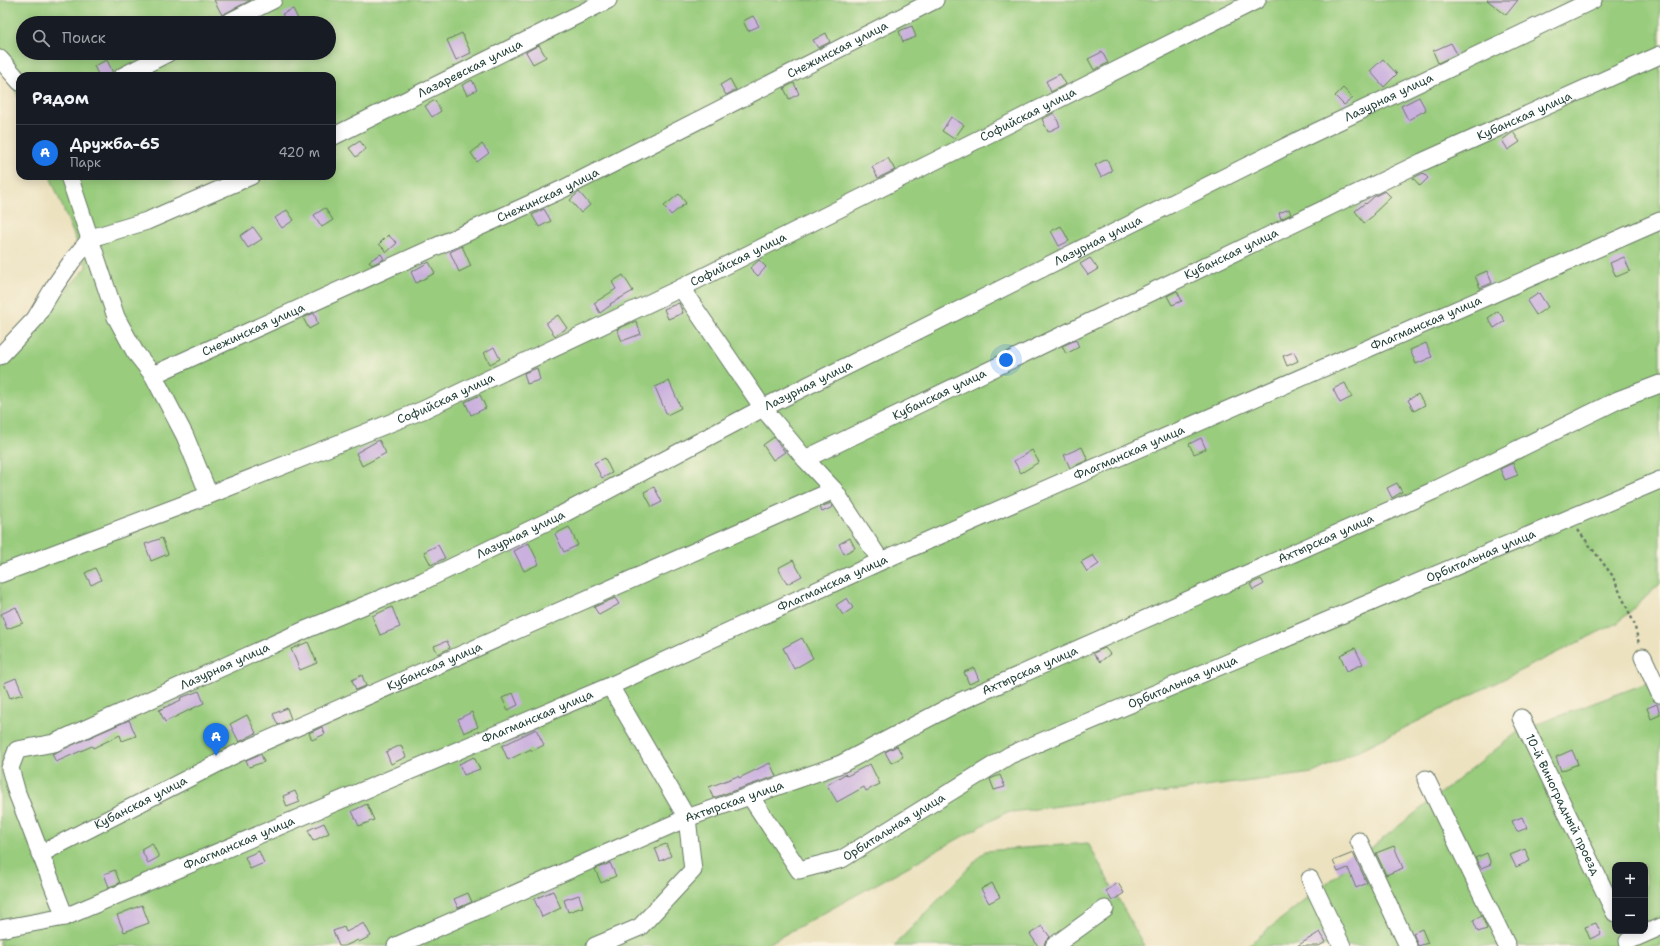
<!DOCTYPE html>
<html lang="ru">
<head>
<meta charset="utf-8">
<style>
	:root { --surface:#171b24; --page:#242831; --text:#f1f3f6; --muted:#9ea1a6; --line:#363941; --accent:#1a73e8 }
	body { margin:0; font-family:"Shantell Sans",sans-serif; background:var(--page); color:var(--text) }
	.controls { position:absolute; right:12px; bottom:12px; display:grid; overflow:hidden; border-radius:8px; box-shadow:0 2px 10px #0003 }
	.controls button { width:36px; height:36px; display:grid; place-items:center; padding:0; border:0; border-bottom:1px solid var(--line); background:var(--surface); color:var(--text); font:20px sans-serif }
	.you { position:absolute; left:1006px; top:360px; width:14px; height:14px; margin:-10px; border:3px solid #fff; border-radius:50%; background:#1a73e8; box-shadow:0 0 0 6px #1a73e833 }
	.badge { display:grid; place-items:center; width:26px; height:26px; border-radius:50%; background:var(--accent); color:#fff; font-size:13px; font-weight:700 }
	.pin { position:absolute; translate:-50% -33px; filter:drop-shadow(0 1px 2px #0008) }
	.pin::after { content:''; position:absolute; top:21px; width:14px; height:12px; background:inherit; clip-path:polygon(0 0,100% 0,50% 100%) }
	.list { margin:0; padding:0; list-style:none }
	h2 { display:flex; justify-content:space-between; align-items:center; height:52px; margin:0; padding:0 16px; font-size:17px }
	h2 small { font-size:13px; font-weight:400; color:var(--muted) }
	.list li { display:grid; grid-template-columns:26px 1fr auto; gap:12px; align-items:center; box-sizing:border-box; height:56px; padding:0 16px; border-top:1px solid var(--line) }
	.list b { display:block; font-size:15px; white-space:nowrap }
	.list p { margin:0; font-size:13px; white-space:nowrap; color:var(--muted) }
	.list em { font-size:13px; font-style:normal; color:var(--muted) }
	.icon { flex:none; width:22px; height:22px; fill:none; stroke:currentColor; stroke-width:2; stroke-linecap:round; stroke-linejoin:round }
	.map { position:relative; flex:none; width:1660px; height:946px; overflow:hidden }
	.search { position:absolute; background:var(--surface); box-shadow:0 2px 10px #0003; left:16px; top:16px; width:320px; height:44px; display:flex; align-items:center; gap:10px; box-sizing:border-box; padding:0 14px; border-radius:22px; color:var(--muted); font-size:15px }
	.panel { position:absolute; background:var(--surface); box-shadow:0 2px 10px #0003; left:16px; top:72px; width:320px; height:108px; border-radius:12px }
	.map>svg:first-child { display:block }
	.green { fill:#99cc7d; stroke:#5c8458; fill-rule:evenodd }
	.building { fill:#cab0de }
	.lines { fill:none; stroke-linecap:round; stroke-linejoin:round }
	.minor-casing { stroke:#677765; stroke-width:19 }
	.path { stroke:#677765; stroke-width:2.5; stroke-dasharray:3 3; stroke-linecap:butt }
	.minor { stroke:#fff; stroke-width:17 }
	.labels { text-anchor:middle; stroke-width:3.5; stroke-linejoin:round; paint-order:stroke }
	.street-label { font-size:12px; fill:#1f3d34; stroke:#fcf5e5 }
</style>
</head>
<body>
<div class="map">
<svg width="1660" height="946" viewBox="0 0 1660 946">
	<rect width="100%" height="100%" fill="#fcf5e5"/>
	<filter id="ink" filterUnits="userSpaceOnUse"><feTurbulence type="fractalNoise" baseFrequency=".025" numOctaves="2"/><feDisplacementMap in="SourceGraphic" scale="8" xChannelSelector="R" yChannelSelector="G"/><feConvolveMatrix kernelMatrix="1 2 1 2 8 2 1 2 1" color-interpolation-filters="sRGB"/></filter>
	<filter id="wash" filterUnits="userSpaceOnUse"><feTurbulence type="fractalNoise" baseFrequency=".012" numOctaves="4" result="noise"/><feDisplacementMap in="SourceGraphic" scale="16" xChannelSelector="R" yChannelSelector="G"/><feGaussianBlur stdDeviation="0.9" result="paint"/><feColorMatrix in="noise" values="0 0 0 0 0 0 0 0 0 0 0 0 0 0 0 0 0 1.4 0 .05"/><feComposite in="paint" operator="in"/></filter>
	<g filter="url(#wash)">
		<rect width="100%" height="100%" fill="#ece2c0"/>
		<g class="green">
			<path d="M0,0H1660V584L1619,622L1313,773L1005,813L764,946H0V362L87,267L50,176H332V76H20V102L0,53ZM23,23H329V53H23Z"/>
			<path d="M1660,678V946H1247L1519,731ZM1615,865H1645V931H1615Z"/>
			<polygon points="1088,843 1144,946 894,946 985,851"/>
		</g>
		<g id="blocks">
			<g class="building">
				<polygon points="214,0 251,0 222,15"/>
				<polygon points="1487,0 1518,0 1506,15"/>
				<polygon points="293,9 300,23 287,23 282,14"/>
				<polygon points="753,16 759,26 748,31 743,21"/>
				<polygon points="912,26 916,37 903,42 899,31"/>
				<polygon points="462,33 471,53 456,60 447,40"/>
				<polygon points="826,33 830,42 818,48 813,40"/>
				<polygon points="1451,43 1457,54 1438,63 1433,51"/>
				<polygon points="539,45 546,57 533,64 526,52"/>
				<polygon points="1102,52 1108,63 1094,70 1088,59"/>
				<polygon points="1383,59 1397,74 1384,87 1370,71"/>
				<polygon points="107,60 113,73 107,76 99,76 94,66"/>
				<polygon points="1060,74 1066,84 1051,92 1046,81"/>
				<polygon points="730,79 736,90 726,95 720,85"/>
				<polygon points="472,80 477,90 467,95 462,85"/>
				<polygon points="794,83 799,94 789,99 784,88"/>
				<polygon points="1343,88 1353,98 1344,105 1335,96"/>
				<polygon points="1419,97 1426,110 1408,120 1401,106"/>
				<polygon points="435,100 441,111 432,117 425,106"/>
				<polygon points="1054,113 1060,126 1048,132 1042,119"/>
				<polygon points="951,117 964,125 954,139 942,131"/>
				<polygon points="1513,132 1520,142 1508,150 1502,140"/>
				<polygon points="360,141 366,149 356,157 349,148"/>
				<polygon points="482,144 489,153 477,162 471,153"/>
				<polygon points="888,158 895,170 878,178 872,167"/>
				<polygon points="1107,159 1112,171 1101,177 1095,165"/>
				<polygon points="1423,173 1428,178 1420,186 1413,178"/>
				<polygon points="1385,191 1391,197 1373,214 1374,215 1364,223 1355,211 1365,203 1366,204 1375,196"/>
				<polygon points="579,192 590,205 581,213 570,200"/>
				<polygon points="679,194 686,203 671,215 664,206"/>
				<polygon points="325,208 333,220 322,227 314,215"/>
				<polygon points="544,209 551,221 539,227 532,215"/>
				<polygon points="1289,209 1291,214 1281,219 1279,213"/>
				<polygon points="287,210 294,220 282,228 275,218"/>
				<polygon points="1061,226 1069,241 1059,246 1051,231"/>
				<polygon points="253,227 262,239 248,248 240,236"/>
				<polygon points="388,235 397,243 387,252 379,244"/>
				<polygon points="462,246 471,266 459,272 450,252"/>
				<polygon points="381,254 384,259 372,265 369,261"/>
				<polygon points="1624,257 1630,271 1616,277 1610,263"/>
				<polygon points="1090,258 1098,269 1088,275 1080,264"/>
				<polygon points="759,260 766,267 758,276 750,268"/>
				<polygon points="429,262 435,273 416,283 411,272"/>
				<polygon points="1487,271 1492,283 1480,288 1475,276"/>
				<polygon points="623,275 633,291 610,304 611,305 600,313 594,303 616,289 612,282"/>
				<polygon points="1177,291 1182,301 1172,305 1167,296"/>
				<polygon points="1539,293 1548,307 1536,315 1527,301"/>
				<polygon points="679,303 683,313 668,319 664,309"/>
				<polygon points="1498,311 1505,321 1494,328 1488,318"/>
				<polygon points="314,313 318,324 309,329 303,318"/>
				<polygon points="558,315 567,328 555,336 546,323"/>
				<polygon points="636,321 641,334 622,341 617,329"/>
				<polygon points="1076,340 1079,347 1066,354 1062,346"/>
				<polygon points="1426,343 1432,357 1416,364 1410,350"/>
				<polygon points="494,347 500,359 490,364 484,353"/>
				<polygon points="1294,352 1298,361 1287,366 1283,356"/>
				<polygon points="537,368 540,380 527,384 524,373"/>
				<polygon points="669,381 681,408 667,415 655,387"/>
				<polygon points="1345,383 1352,397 1340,403 1333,389"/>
				<polygon points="1418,394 1425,405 1414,411 1408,400"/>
				<polygon points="480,395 486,408 471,415 465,402"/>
				<polygon points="774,437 785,452 773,460 763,445"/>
				<polygon points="1201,438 1206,449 1194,454 1189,444"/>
				<polygon points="379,440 386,453 362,466 356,453"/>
				<polygon points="1082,447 1088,460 1070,468 1064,455"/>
				<polygon points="1032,450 1039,462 1021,473 1014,461"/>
				<polygon points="605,458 612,473 602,478 594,463"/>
				<polygon points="1513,463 1518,475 1505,480 1500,469"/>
				<polygon points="1397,483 1402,492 1392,498 1387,488"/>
				<polygon points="654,487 662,502 652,507 644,492"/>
				<polygon points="831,503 833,507 822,512 820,507"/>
				<polygon points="569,527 578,545 564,552 555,534"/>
				<polygon points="162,538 168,554 151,561 145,544"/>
				<polygon points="850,538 855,548 844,554 839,544"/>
				<polygon points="529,543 539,564 524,571 514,551"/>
				<polygon points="438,545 445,558 431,565 424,552"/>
				<polygon points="1093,555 1099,564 1087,572 1081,562"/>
				<polygon points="793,560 802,576 787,584 778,568"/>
				<polygon points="95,568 101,580 91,585 85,573"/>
				<polygon points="1261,579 1264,584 1253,590 1250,584"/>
				<polygon points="615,598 619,604 599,615 594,607"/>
				<polygon points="847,598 853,608 843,615 836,605"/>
				<polygon points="16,607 23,623 7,629 1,614"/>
				<polygon points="392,607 400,627 380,635 372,616"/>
				<polygon points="802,638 813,658 794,669 783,648"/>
				<polygon points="447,641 450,648 438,654 434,646"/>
				<polygon points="308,642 317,663 300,670 291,649"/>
				<polygon points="1105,648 1110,654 1100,662 1093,653"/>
				<polygon points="1355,648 1363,664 1347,671 1340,655"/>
				<polygon points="974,668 979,680 969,684 964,672"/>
				<polygon points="362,675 366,686 356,690 352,680"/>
				<polygon points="16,678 23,694 10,698 4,683"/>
				<polygon points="199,691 204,703 165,722 159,710 181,700 180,698"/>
				<polygon points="513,693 518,705 508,710 502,698"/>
				<polygon points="1657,704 1660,715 1651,719 1647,708"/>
				<polygon points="287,708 291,719 278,725 273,714"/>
				<polygon points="472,712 478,727 464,733 458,719"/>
				<polygon points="247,715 256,733 239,742 230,724"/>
				<polygon points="129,720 136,736 122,741 120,735 93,748 92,746 56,762 52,754"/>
				<polygon points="322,727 325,734 312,740 309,733"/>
				<polygon points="536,729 544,745 532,751 531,749 508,760 502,746"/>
				<polygon points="401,745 406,757 391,764 386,752"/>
				<polygon points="897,746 903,757 891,763 885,752"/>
				<polygon points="1572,750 1578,764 1561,771 1556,757"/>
				<polygon points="261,754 264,762 249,767 246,760"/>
				<polygon points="474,757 480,769 464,775 459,764"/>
				<polygon points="770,763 776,776 713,798 709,787 738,776 739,778"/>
				<polygon points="870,764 880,784 866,791 864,787 837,802 827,785 845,774 847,776"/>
				<polygon points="1000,775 1005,787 994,790 990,779"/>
				<polygon points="295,791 300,802 287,807 283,796"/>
				<polygon points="367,804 374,820 359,826 352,811"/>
				<polygon points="1522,817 1527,828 1517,832 1512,821"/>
				<polygon points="324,823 329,833 313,841 308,830"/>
				<polygon points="152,843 159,857 148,863 141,849"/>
				<polygon points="666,844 671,856 660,861 655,848"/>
				<polygon points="1394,846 1403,868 1386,875 1376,853"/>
				<polygon points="1525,849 1530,861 1516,867 1510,855"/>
				<polygon points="259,851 264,863 250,869 245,857"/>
				<polygon points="1353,853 1367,883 1356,888 1348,868 1338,872 1333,861"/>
				<polygon points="1487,853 1491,864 1481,868 1475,858"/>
				<polygon points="610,863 616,876 601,883 595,869"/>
				<polygon points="115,870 120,883 109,887 104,874"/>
				<polygon points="992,883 1000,897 989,903 981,889"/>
				<polygon points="1118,883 1124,893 1112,901 1106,891"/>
				<polygon points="553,891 561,908 542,917 534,899"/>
				<polygon points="468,893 472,902 458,908 454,899"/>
				<polygon points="579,895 583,907 568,912 564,900"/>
				<polygon points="142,905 149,923 124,932 117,915"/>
				<polygon points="1482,916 1487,929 1478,932 1473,920"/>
				<polygon points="364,923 371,936 359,942 358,940 345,946 339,946 333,931 344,927 346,932"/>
				<polygon points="1596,923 1601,934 1590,939 1585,927"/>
				<polygon points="1042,926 1050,937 1045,942 1044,946 1038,946 1030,934"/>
				<polygon points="1422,929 1428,943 1418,946 1413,933"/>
				<polygon points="1320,932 1326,942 1319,946 1297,946"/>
			</g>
		</g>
	</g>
	<g filter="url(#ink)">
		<use href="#blocks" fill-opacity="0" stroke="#677765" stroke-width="1"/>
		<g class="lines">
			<defs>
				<g id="minor">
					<polyline points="227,23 273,0"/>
					<polyline points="0,59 20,82"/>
					<polyline points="123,76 168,53"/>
					<path id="s1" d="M332,137L608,0"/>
					<polyline points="69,176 116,317 135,352 153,375 185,436 209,495"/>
					<polyline points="681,288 763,408 805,459 834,490 881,561"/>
					<polyline points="0,356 35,319 54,287 72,261 91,238 147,221 251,176"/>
					<path id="s2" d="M153,375L563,189L935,0"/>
					<path id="s3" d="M805,459L1422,162L1660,55"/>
					<path id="s4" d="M0,574L209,495L423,410L681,288L1257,0"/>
					<polyline points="1643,657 1660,694"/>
					<path id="s5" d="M1521,718L1615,913"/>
					<polyline points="1426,779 1507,946"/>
					<path id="s6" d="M750,796L799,870L842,859L1010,755L1660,480"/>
					<polyline points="1359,841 1408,946"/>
					<path id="s7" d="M40,854L236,754L834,490"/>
					<polyline points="1310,879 1342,946"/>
					<path id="s8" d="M65,917L17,793L10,768L17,750L54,743L305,630L423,581L561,515L763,408L1297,141L1593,0"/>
					<path id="s9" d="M0,929L65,917L610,686L881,561L1660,221"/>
					<polyline points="1628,941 1660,927"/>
					<path id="s10" d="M396,946L687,818L841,764L959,702L1433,491L1618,400L1660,384"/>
					<polyline points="595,946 640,927 693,870 687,818 610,686"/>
					<polyline points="1054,946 1105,909"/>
				</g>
			</defs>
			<use href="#minor" class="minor-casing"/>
			<polyline class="path" points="1578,530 1612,575 1634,623 1639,644"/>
			<use href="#minor" class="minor"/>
		</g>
	</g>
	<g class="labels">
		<g class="street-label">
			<text dy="4" stroke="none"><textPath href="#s2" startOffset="758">Снежинская улица</textPath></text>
			<text dy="4" stroke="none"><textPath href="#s1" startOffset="154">Лазаревская улица</textPath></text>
			<text dy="4" stroke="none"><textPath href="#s8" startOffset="1699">Лазурная улица</textPath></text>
			<text dy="4" stroke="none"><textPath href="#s4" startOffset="1127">Софийская улица</textPath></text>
			<text dy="4" stroke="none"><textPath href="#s3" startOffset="797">Кубанская улица</textPath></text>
			<text dy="4" stroke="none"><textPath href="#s2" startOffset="434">Снежинская улица</textPath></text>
			<text dy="4" stroke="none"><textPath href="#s8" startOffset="1375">Лазурная улица</textPath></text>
			<text dy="4" stroke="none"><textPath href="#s3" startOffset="473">Кубанская улица</textPath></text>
			<text dy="4" stroke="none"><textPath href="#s4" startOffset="803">Софийская улица</textPath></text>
			<text dy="4" stroke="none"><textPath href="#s9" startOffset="1551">Флагманская улица</textPath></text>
			<text dy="4" stroke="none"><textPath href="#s2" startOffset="110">Снежинская улица</textPath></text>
			<text dy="4" stroke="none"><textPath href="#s8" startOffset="1051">Лазурная улица</textPath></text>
			<text dy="4" stroke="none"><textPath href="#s3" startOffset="149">Кубанская улица</textPath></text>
			<text dy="4" stroke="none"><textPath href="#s4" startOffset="479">Софийская улица</textPath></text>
			<text dy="4" stroke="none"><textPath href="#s9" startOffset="1227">Флагманская улица</textPath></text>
			<text dy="4" stroke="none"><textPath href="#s8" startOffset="727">Лазурная улица</textPath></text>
			<text dy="4" stroke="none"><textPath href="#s10" startOffset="1016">Ахтырская улица</textPath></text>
			<text dy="4" stroke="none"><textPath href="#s6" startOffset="842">Орбитальная улица</textPath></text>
			<text dy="4" stroke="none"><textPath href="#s9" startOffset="903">Флагманская улица</textPath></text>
			<text dy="4" stroke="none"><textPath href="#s8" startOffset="403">Лазурная улица</textPath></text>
			<text dy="4" stroke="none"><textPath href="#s7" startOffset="437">Кубанская улица</textPath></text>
			<text dy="4" stroke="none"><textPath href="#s10" startOffset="692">Ахтырская улица</textPath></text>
			<text dy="4" stroke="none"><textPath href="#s6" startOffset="518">Орбитальная улица</textPath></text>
			<text dy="4" stroke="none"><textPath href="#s9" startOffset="579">Флагманская улица</textPath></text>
			<text dy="4" stroke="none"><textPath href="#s10" startOffset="368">Ахтырская улица</textPath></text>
			<text dy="4" stroke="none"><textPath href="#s7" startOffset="113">Кубанская улица</textPath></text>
			<text dy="4" stroke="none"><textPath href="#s5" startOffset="96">10-й Виноградный проезд</textPath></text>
			<text dy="4" stroke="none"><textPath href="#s6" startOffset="194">Орбитальная улица</textPath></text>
			<text dy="4" stroke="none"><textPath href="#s9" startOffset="255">Флагманская улица</textPath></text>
		</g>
	</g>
</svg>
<div class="controls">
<button>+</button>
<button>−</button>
</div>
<div class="you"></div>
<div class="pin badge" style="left:216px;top:756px">A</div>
<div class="search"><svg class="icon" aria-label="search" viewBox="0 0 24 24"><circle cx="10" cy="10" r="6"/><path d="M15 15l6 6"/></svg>Поиск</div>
<section class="panel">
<h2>Рядом<small></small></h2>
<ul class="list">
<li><span class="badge">A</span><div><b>Дружба-65</b><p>Парк</p></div><em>420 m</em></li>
</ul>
</section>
</div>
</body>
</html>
